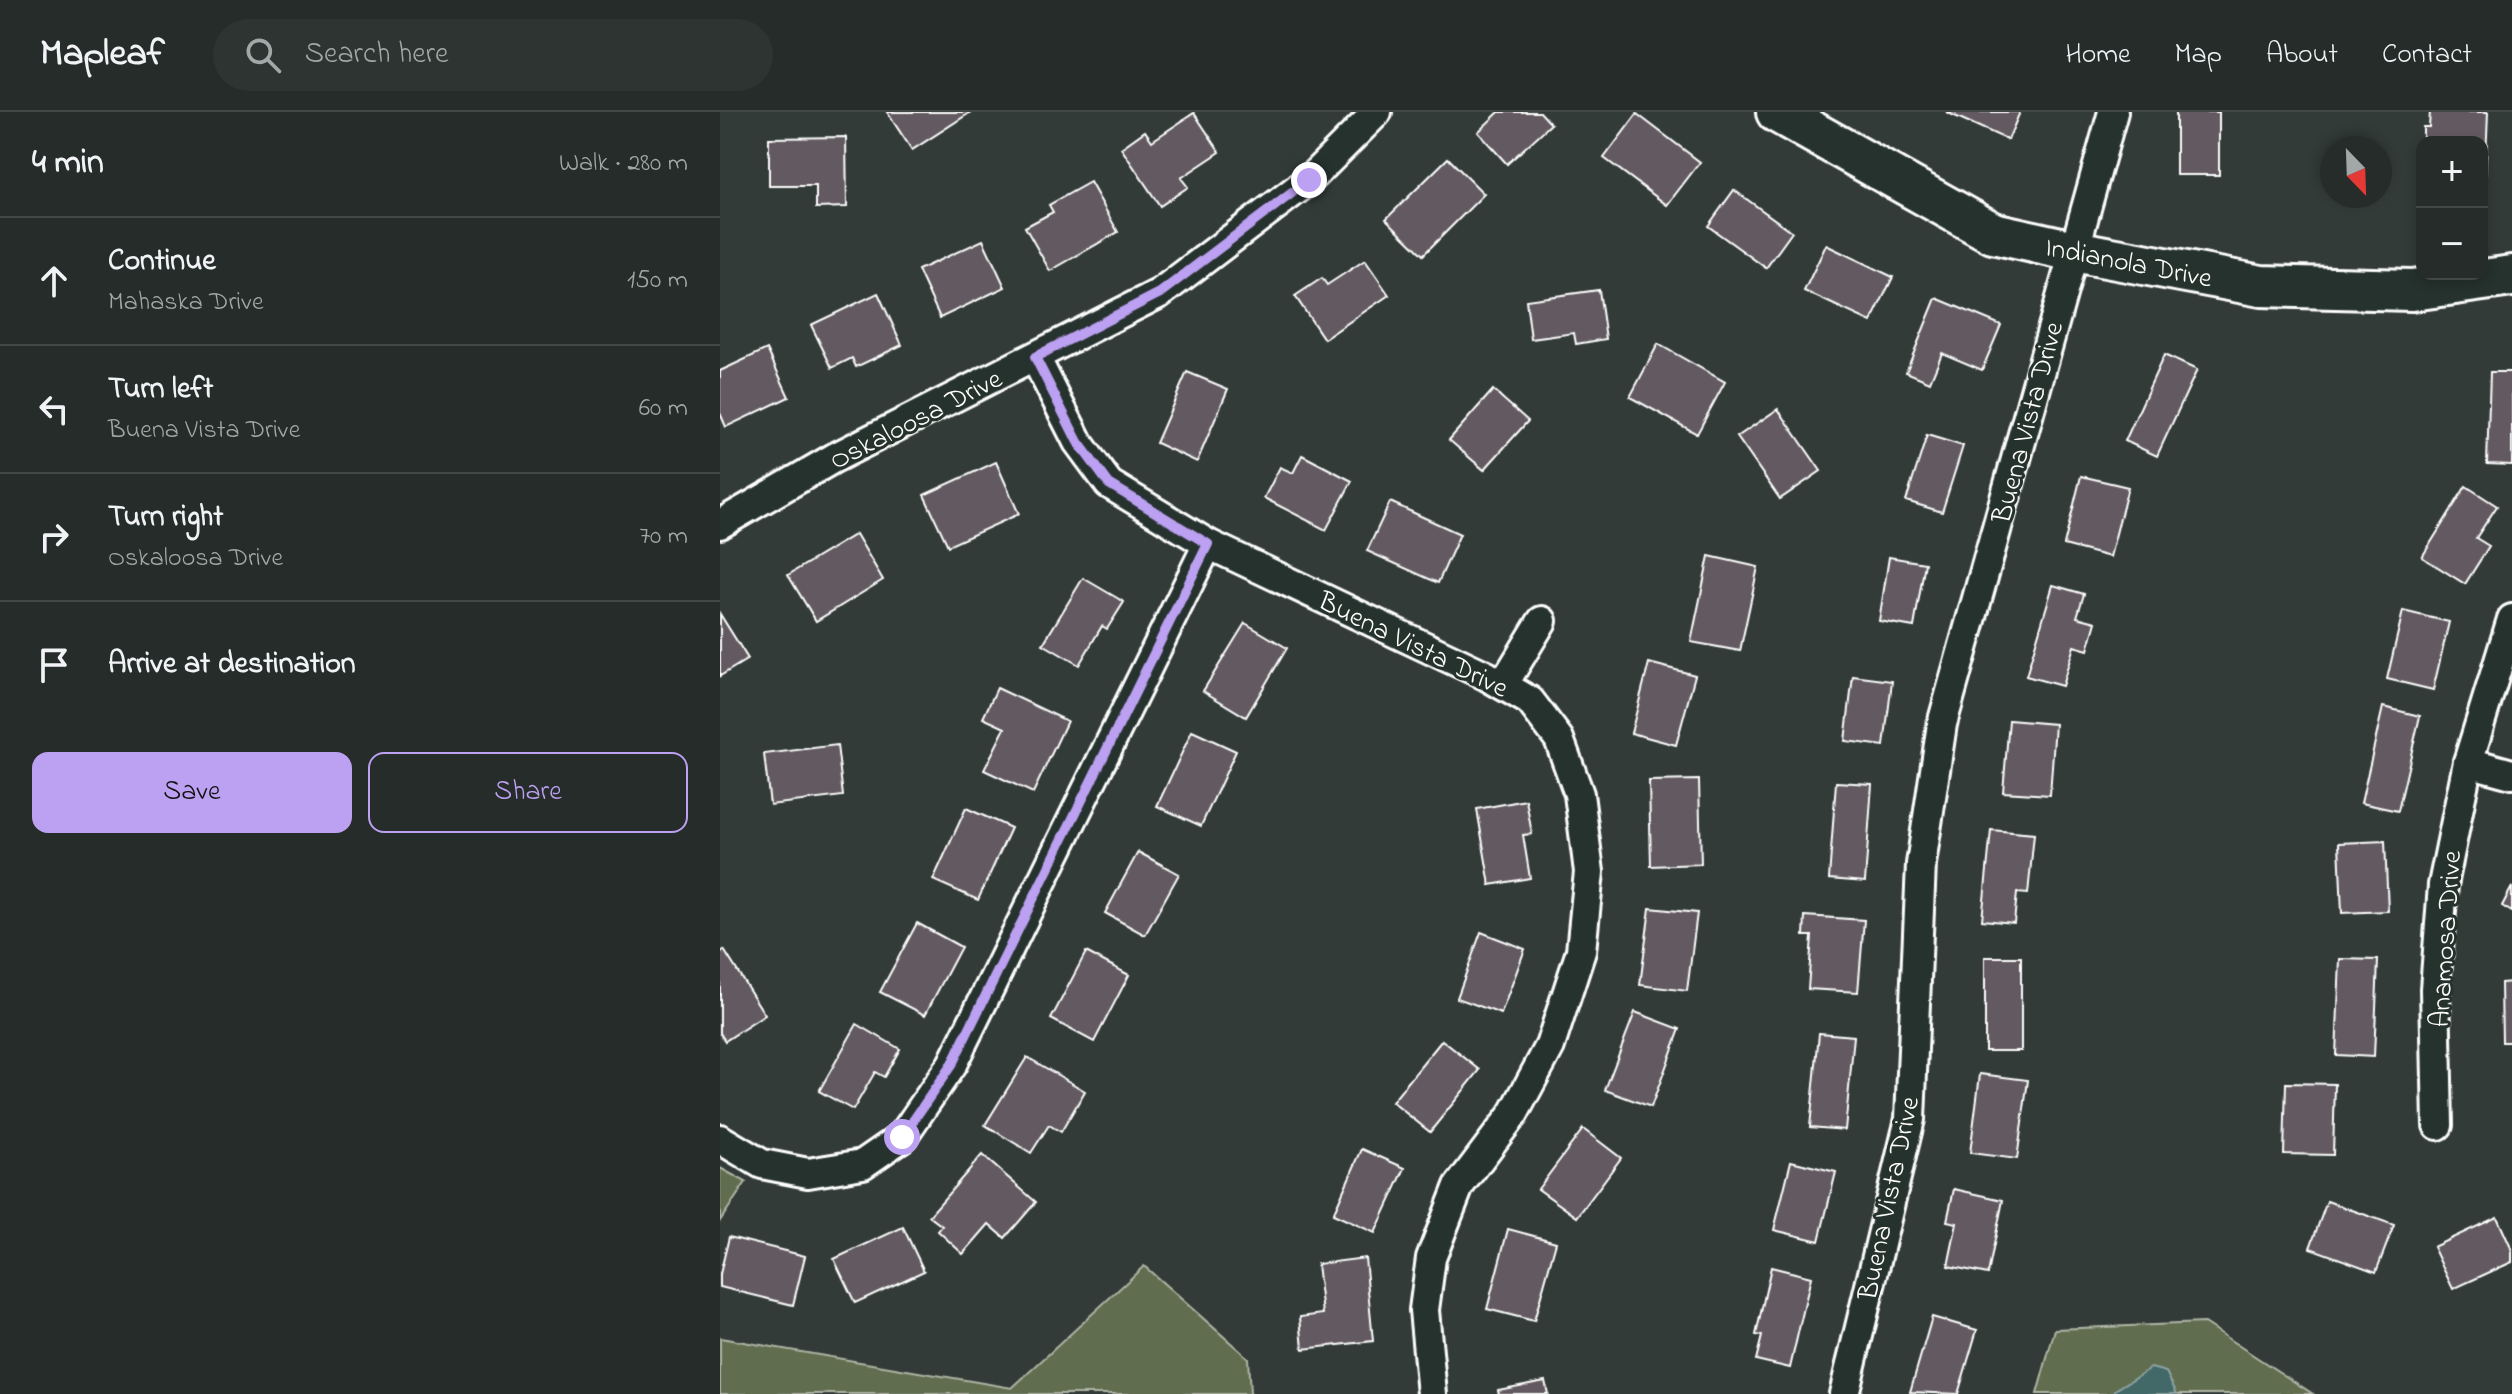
<!DOCTYPE html>
<html lang="en">
<head>
<meta charset="utf-8">
<style>
	:root { --surface:#262c29; --page:#2e3431; --text:#f1f3f6; --muted:#a4a7a8; --line:#424846; --accent:#bca0f2 }
	body { margin:0; font-family:"Indie Flower",sans-serif; background:var(--page); color:var(--text) }
	.controls { position:absolute; right:24px; top:24px; display:grid; overflow:hidden; border-radius:16px; box-shadow:0 4px 12px #0003 }
	.controls button { width:72px; height:72px; display:grid; place-items:center; padding:0; border:0; border-bottom:2px solid var(--line); background:var(--surface); color:var(--text); font:40px sans-serif }
	.compass { position:absolute; left:1600px; top:24px; width:72px; height:72px; border-radius:50%; background:var(--surface); box-shadow:0 4px 12px #0003; rotate:157deg }
	.stop { position:absolute; width:24px; height:24px; margin:-18px; border:6px solid #bca0f2; border-radius:50%; background:#fff }
	.stop.end { background:#bca0f2; border-color:#fff; box-shadow:0 2px 8px #0008 }
	.list { margin:0; padding:0; list-style:none }
	h2 { display:flex; justify-content:space-between; align-items:center; height:104px; margin:0; padding:0 32px; font-size:34px }
	h2 small { font-size:26px; font-weight:400; color:var(--muted) }
	.list li { display:grid; grid-template-columns:52px 1fr auto; gap:24px; align-items:center; box-sizing:border-box; height:128px; padding:0 32px; border-top:2px solid var(--line) }
	.list b { display:block; font-size:30px; white-space:nowrap }
	.list p { margin:0; font-size:26px; white-space:nowrap; color:var(--muted) }
	.list em { font-size:26px; font-style:normal; color:var(--muted) }
	.actions { display:flex; gap:16px; padding:24px 32px }
	.actions a { flex:1; padding:18px 0; border:2px solid var(--accent); border-radius:16px; text-align:center; font-size:28px; color:var(--accent) }
	.actions .main { background:var(--accent); color:#111 }
	.icon { flex:none; width:44px; height:44px; fill:none; stroke:currentColor; stroke-width:2; stroke-linecap:round; stroke-linejoin:round }
	.map { position:relative; flex:none; width:1792px; height:1282px; overflow:hidden }
	header { display:flex; align-items:center; gap:48px; box-sizing:border-box; height:112px; padding:0 40px; background:var(--surface); border-bottom:2px solid var(--line) }
	header strong { font-size:38px }
	nav { display:flex; gap:44px; margin-inline-start:auto; font-size:28px }
	.search { width:560px; height:72px; background:var(--page); display:flex; align-items:center; gap:20px; box-sizing:border-box; padding:0 28px; border-radius:44px; color:var(--muted); font-size:30px }
	main { display:flex }
	aside { flex:1; background:var(--surface) }
	.map>svg:first-child { display:block }
	.green { fill:#606d4f; stroke:#b0b6a7; stroke-width:2 }
	.water { fill:#436867; stroke:#8ea4a4; stroke-width:2 }
	.building { fill:#625a61; stroke:#fff; stroke-width:2 }
	.lines { fill:none; stroke-linecap:round; stroke-linejoin:round }
	.street-casing { stroke:#fff; stroke-width:34 }
	.secondary-casing { stroke:#fff; stroke-width:46 }
	.street { stroke:#26332d; stroke-width:28 }
	.secondary { stroke:#26332d; stroke-width:40 }
	.route { stroke:#bca0f2; stroke-width:10 }
	.labels { text-anchor:middle; stroke-width:6; stroke-linejoin:round; paint-order:stroke }
	.street-label { font-size:28px; fill:#fff; stroke:#26332d }
</style>
</head>
<body>
<header>
<strong>Mapleaf</strong>
<div class="search"><svg class="icon" aria-label="search" viewBox="0 0 24 24"><circle cx="10" cy="10" r="6"/><path d="M15 15l6 6"/></svg>Search here</div>
<nav><a>Home</a><a>Map</a><a>About</a><a>Contact</a></nav>
</header>
<main>
<aside>
<h2>4 min<small>Walk · 280 m</small></h2>
<ul class="list">
<li><svg class="icon" aria-label="ahead" viewBox="0 0 24 24"><path d="M12 20V5M6 11l6-6 6 6"/></svg><div><b>Continue</b><p>Mahaska Drive</p></div><em>150 m</em></li>
<li><svg class="icon" aria-label="left" viewBox="0 0 24 24"><path d="M17 20v-9H6M10 6l-5 5 5 5"/></svg><div><b>Turn left</b><p>Buena Vista Drive</p></div><em>60 m</em></li>
<li><svg class="icon" aria-label="right" viewBox="0 0 24 24"><path d="M7 20v-9h11M14 6l5 5-5 5"/></svg><div><b>Turn right</b><p>Oskaloosa Drive</p></div><em>70 m</em></li>
<li><svg class="icon" aria-label="arrive" viewBox="0 0 24 24"><path d="M6 21V4h12l-3 4 3 4H6"/></svg><div><b>Arrive at destination</b></div></li>
</ul>
<div class="actions"><a class="main">Save</a><a>Share</a></div>
</aside>
<div class="map">
<svg width="1792" height="1282" viewBox="0 0 1792 1282">
	<rect width="100%" height="100%" fill="#323b37"/>
	<filter id="ink" filterUnits="userSpaceOnUse"><feTurbulence type="fractalNoise" baseFrequency=".0125" numOctaves="2"/><feDisplacementMap in="SourceGraphic" scale="16" xChannelSelector="R" yChannelSelector="G"/><feConvolveMatrix kernelMatrix="1 2 1 2 8 2 1 2 1" color-interpolation-filters="sRGB"/></filter>
	<g filter="url(#ink)">
		<g class="green">
			<polygon points="0,1056 26,1070 0,1109"/>
			<polygon points="424,1154 528,1246 530,1282 0,1282 0,1226 292,1276"/>
			<polygon points="1484,1211 1593,1282 1317,1282 1335,1217"/>
		</g>
		<polygon class="water" points="1431,1256 1446,1260 1457,1282 1394,1282 1395,1278"/>
		<g class="building">
			<polygon points="167,0 251,0 192,38"/>
			<polygon points="779,0 820,0 831,12 787,52 758,20"/>
			<polygon points="1226,0 1300,0 1288,28"/>
			<rect x="1456" y="0" width="43" height="63"/>
			<polygon points="1710,0 1768,0 1765,73 1762,73 1762,30 1703,30 1703,15 1709,15"/>
			<polygon points="474,1 500,40 461,66 468,75 440,94 401,36 425,19 432,29"/>
			<polygon points="917,2 980,50 947,93 884,46"/>
			<polygon points="126,25 127,95 96,96 96,74 49,74 49,26"/>
			<polygon points="728,46 764,82 703,143 666,107"/>
			<polygon points="370,70 398,120 330,159 305,115 333,100 329,93"/>
			<polygon points="1014,78 1072,120 1046,156 988,114"/>
			<polygon points="263,128 285,175 220,206 198,158"/>
			<polygon points="1106,133 1173,165 1151,210 1084,179"/>
			<polygon points="645,148 669,183 604,227 575,184 602,166 607,173"/>
			<polygon points="879,178 886,227 856,232 854,221 811,227 806,188"/>
			<polygon points="158,181 182,233 136,255 132,246 112,256 91,213"/>
			<polygon points="1216,186 1281,213 1262,258 1222,241 1210,270 1186,260"/>
			<polygon points="938,232 1005,270 977,322 910,285"/>
			<polygon points="47,237 69,285 6,315 0,301 0,259"/>
			<polygon points="1444,243 1477,258 1437,344 1405,329"/>
			<polygon points="467,260 508,277 477,350 436,331"/>
			<polygon points="1770,260 1792,260 1792,353 1767,352"/>
			<polygon points="773,278 808,309 764,358 729,328"/>
			<polygon points="1058,297 1101,359 1060,387 1017,325"/>
			<polygon points="1207,323 1243,334 1222,400 1186,389"/>
			<polygon points="582,343 632,369 606,418 544,386 560,355 573,361"/>
			<polygon points="276,350 299,402 228,434 204,383"/>
			<polygon points="1361,364 1408,375 1390,445 1344,433"/>
			<polygon points="1746,374 1777,394 1756,426 1769,434 1745,472 1702,445"/>
			<polygon points="670,390 740,422 718,471 647,439"/>
			<polygon points="136,422 163,468 96,509 68,463"/>
			<polygon points="989,444 1038,455 1020,539 971,530"/>
			<polygon points="1169,445 1205,451 1194,515 1159,509"/>
			<polygon points="363,466 404,490 387,517 382,514 359,553 323,532"/>
			<polygon points="1333,473 1364,482 1357,505 1376,510 1368,538 1354,534 1342,574 1306,564"/>
			<polygon points="1683,499 1729,510 1713,578 1667,567"/>
			<polygon points="0,502 28,547 0,564"/>
			<polygon points="525,511 567,536 526,605 483,579"/>
			<polygon points="929,551 975,563 956,633 911,621"/>
			<polygon points="1133,564 1172,569 1164,634 1125,629"/>
			<polygon points="277,576 347,609 313,681 264,658 285,616 263,606"/>
			<polygon points="1663,595 1700,604 1678,699 1641,691"/>
			<polygon points="1289,608 1335,612 1330,683 1283,680"/>
			<polygon points="472,619 516,639 481,714 437,694"/>
			<polygon points="117,633 123,684 50,693 44,642"/>
			<polygon points="979,668 981,752 931,754 929,669"/>
			<polygon points="1116,670 1152,672 1145,770 1109,767"/>
			<polygon points="806,688 812,722 803,723 810,766 770,773 757,697"/>
			<polygon points="246,696 291,716 258,788 213,768"/>
			<polygon points="1271,718 1314,722 1308,782 1297,781 1294,811 1262,808"/>
			<polygon points="1665,729 1668,799 1622,801 1619,731"/>
			<polygon points="418,740 459,762 425,823 385,801"/>
			<polygon points="1792,775 1792,800 1782,794"/>
			<polygon points="930,796 977,801 967,879 920,873"/>
			<polygon points="1085,804 1144,808 1138,880 1088,877 1092,824 1084,824"/>
			<polygon points="197,811 241,835 205,903 160,880"/>
			<polygon points="761,820 805,837 781,902 737,886"/>
			<polygon points="4,838 45,903 5,929 0,921 0,841"/>
			<polygon points="366,840 409,863 374,930 331,907"/>
			<rect x="1265" y="845" width="36" height="94"/>
			<polygon points="1620,847 1658,848 1654,945 1616,943"/>
			<polygon points="1792,870 1792,930 1782,930 1781,871"/>
			<polygon points="915,900 960,917 931,995 885,978"/>
			<polygon points="137,912 180,937 164,965 155,960 133,998 99,979"/>
			<polygon points="1099,921 1134,924 1125,1018 1090,1015"/>
			<polygon points="722,928 760,958 710,1020 672,990"/>
			<polygon points="307,945 365,979 341,1020 329,1013 311,1041 265,1013"/>
			<polygon points="1260,962 1308,968 1297,1047 1250,1041"/>
			<polygon points="1566,971 1615,972 1613,1043 1564,1042"/>
			<polygon points="863,1017 901,1046 857,1105 818,1077"/>
			<polygon points="642,1037 685,1056 655,1121 613,1102"/>
			<polygon points="262,1043 316,1090 285,1126 269,1112 243,1142 218,1119 222,1114 209,1104"/>
			<polygon points="1071,1049 1116,1060 1099,1129 1054,1118"/>
			<polygon points="1234,1077 1283,1088 1268,1162 1228,1154 1237,1111 1227,1109"/>
			<polygon points="1607,1089 1674,1113 1656,1160 1590,1136"/>
			<polygon points="1777,1105 1792,1138 1792,1150 1733,1177 1713,1135"/>
			<polygon points="183,1115 204,1159 135,1191 114,1147"/>
			<polygon points="788,1117 836,1130 814,1209 767,1197"/>
			<polygon points="9,1125 85,1144 73,1193 0,1175 0,1162"/>
			<polygon points="645,1146 653,1229 583,1237 580,1205 603,1202 597,1152"/>
			<polygon points="1051,1155 1091,1165 1070,1256 1036,1248 1042,1224 1036,1223"/>
			<polygon points="1212,1205 1257,1218 1238,1282 1190,1280"/>
			<polygon points="825,1269 828,1282 779,1282 778,1278"/>
		</g>
		<g class="lines">
			<defs>
				<g id="street">
					<polyline points="315,245 358,330 389,372 488,432 767,564 810,589 839,627 859,682 869,760 861,839 830,934 794,1001 739,1074 711,1146 704,1198 712,1282"/>
					<polyline points="0,412 114,346 440,181 589,68 657,0"/>
					<polyline points="783,573 822,509"/>
					<polyline points="1748,650 1792,662"/>
					<polyline points="1718,1013 1715,877 1723,773 1748,650 1792,507"/>
					<polyline points="0,1027 42,1052 88,1061 143,1052 182,1025 232,952 488,432"/>
					<polyline points="1124,1282 1190,1007 1201,752 1222,612 1393,0"/>
				</g>
				<polyline id="secondary" points="1057,0 1273,121 1354,139 1541,174 1692,178 1792,164"/>
			</defs>
			<use href="#street" class="street-casing"/>
			<use href="#secondary" class="secondary-casing"/>
			<use href="#street" class="street"/>
			<use href="#secondary" class="secondary"/>
		</g>
	</g>
	<g class="lines" filter="url(#ink)">
		<polyline class="route" points="182,1025 232,952 488,432 389,372 358,330 315,245 440,181 589,68"/>
	</g>
	<g class="labels">
		<g class="street-label">
			<text transform="translate(1409 149) rotate(11)" y="10">Indianola Drive</text>
			<text transform="translate(195 306) rotate(-27)" y="10">Oskaloosa Drive</text>
			<text transform="translate(1306 310) rotate(-75)" y="10">Buena Vista Drive</text>
			<text transform="translate(694 531) rotate(26)" y="10">Buena Vista Drive</text>
			<text transform="translate(1724 827) rotate(-86)" y="10">Anamosa Drive</text>
			<text transform="translate(1167 1086) rotate(-78)" y="10">Buena Vista Drive</text>
		</g>
	</g>
</svg>
<div class="controls">
<button>+</button>
<button>−</button>
</div>
<svg class="compass" viewBox="-18 -18 36 36"><path d="M0-13l5 13h-10z" fill="#e53935"/><path d="M0 13l5-13h-10z" fill="#a4a7a8"/></svg>
<div class="stop" style="left:182px;top:1025px"></div>
<div class="stop end" style="left:589px;top:68px"></div>
</div>
</main>
</body>
</html>
